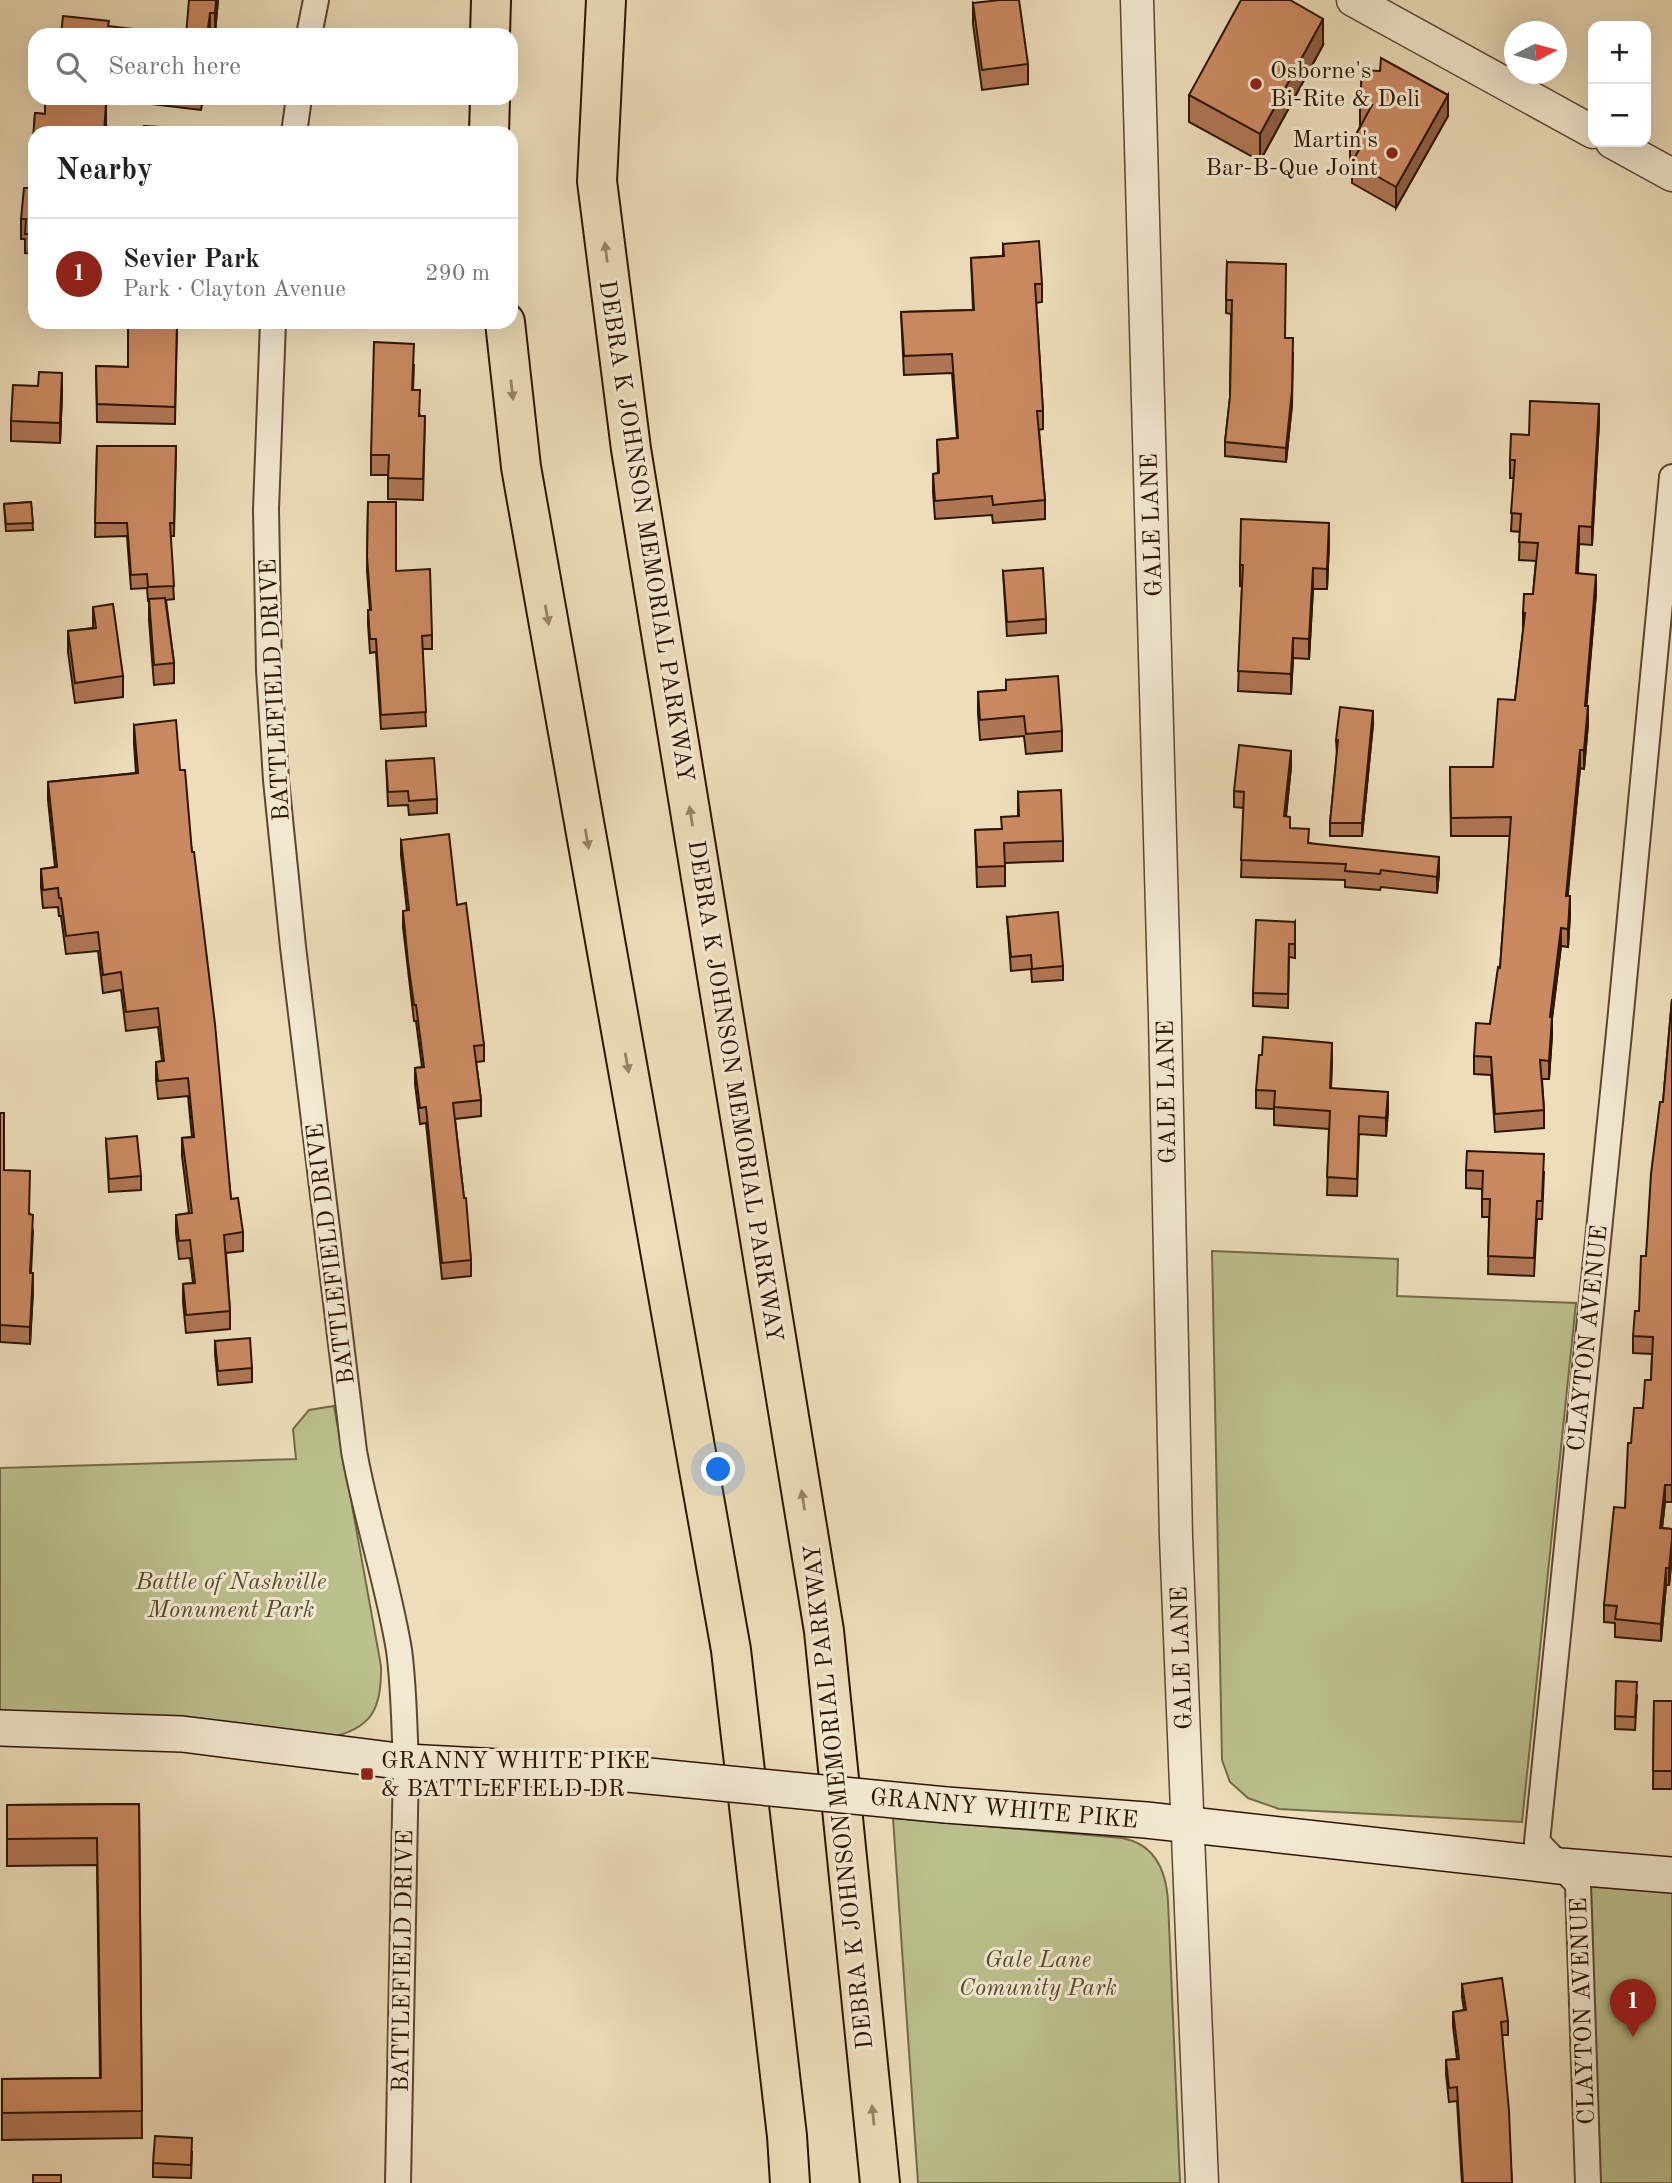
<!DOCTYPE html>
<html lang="en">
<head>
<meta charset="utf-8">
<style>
	:root { --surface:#fff; --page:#f6f6f6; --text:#202124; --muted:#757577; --line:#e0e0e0; --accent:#8f2418 }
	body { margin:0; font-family:"Old Standard TT",serif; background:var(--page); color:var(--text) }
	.controls { position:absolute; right:21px; top:21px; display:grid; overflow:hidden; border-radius:14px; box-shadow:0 7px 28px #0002 }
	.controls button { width:63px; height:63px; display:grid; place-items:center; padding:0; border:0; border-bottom:2px solid var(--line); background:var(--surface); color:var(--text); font:35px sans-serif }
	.compass { position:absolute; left:1504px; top:21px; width:63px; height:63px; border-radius:50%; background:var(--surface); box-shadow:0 7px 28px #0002; rotate:84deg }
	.you { position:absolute; left:719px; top:1470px; width:24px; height:24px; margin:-18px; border:5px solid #fff; border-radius:50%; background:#1a73e8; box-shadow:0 0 0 10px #1a73e833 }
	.badge { display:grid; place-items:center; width:46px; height:46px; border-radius:50%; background:var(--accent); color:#fff; font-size:23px; font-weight:700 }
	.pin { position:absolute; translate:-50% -58px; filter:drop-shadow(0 2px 4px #0008) }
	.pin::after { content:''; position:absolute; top:37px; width:24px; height:21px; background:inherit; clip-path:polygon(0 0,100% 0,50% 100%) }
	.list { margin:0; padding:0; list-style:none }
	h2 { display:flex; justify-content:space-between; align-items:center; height:91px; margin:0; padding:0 28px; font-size:30px }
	h2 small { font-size:23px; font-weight:400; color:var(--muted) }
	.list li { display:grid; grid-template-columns:46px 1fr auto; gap:21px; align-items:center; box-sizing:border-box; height:112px; padding:0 28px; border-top:2px solid var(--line) }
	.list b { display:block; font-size:26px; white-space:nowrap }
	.list p { margin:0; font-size:23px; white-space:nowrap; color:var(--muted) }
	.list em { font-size:23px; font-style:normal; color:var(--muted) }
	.icon { flex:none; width:38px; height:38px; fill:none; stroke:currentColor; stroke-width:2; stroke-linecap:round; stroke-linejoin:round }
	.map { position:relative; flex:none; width:1672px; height:2183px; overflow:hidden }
	.search { position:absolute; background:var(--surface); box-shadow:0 7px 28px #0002; left:28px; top:28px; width:490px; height:77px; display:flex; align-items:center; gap:18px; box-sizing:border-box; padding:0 24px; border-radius:21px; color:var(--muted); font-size:26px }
	.panel { position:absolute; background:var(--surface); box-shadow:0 7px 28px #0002; left:28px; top:126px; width:490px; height:203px; border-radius:21px }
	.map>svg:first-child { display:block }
	.green { fill:#bbc08d; stroke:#746a48; stroke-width:2 }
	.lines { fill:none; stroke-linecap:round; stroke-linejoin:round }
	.minor-casing { stroke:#5d4630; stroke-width:28 }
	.tertiary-casing { stroke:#5d4630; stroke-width:35 }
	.secondary-casing { stroke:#2d1402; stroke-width:38 }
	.motorway-casing { stroke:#2d1402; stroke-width:42 }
	.minor { stroke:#f3e9d2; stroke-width:24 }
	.tertiary { stroke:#f3e9d2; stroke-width:32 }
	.secondary { stroke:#f3e9d2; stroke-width:35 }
	.motorway { stroke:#edddba; stroke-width:38 }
	.secondary-bridge-casing { stroke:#2d1402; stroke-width:38; stroke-linecap:butt }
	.secondary-bridge { stroke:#f3e9d2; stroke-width:35 }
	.wall { fill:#af7653; stroke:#2d1402; stroke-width:2 }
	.shaded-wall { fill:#8e6044; stroke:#2d1402; stroke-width:2 }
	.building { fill:#cb8961; stroke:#2d1402; stroke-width:2 }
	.oneway { fill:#978367 }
	.poi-dot { fill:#8f2418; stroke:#f3e9d2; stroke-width:2.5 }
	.labels { text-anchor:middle; stroke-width:6; stroke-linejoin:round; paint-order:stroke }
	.poi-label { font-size:24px; fill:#2d1402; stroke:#f3e9d2; text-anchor:start }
	.street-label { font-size:24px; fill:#2d1402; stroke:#f3e9d2 }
	.park-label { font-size:24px; font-style:italic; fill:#58482c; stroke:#f3e9d2 }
</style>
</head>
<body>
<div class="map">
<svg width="1672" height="2183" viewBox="0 0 1672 2183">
	<rect width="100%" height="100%" fill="#edddba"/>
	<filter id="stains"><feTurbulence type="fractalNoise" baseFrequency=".00286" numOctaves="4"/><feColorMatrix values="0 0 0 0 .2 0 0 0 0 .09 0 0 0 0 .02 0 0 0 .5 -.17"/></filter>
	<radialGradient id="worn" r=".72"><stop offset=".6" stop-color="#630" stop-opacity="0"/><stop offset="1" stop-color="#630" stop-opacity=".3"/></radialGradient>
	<g class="green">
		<polygon points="1212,1251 1398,1259 1397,1296 1576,1303 1522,1822 1279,1809 1248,1798 1230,1782 1222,1760"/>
		<path d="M334,1406L381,1666C382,1709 372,1729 328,1738L0,1718V1468L296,1459L293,1429L309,1410Z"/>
		<path d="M893,1818L1122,1838C1155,1844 1166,1870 1168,1901L1180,2183H918Z"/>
		<polygon points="1588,1883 1672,1891 1672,2183 1599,2183"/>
	</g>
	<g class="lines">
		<defs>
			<g id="minor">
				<polyline points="309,35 316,0"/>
				<polyline points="294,133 299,98"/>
				<path d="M273,322L266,509L269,670L276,780L293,947L354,1451C366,1518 388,1583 399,1650C404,1686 404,1725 406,1762L398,2183"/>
				<polyline points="1588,2183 1578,1884 1537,1842 1619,1033 1672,477"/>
			</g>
			<g id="tertiary">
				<polyline points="1137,0 1165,1018 1176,1537 1202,2183"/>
				<polyline points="1353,0 1593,132"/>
				<polyline points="1612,142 1672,175"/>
			</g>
			<g id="secondary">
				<polyline points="0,1728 182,1734 406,1762 628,1774"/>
				<polyline points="946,1805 1146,1820 1560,1866 1672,1875"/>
			</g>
			<g id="motorway">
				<polyline points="606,0 597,181 631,449 824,1631 880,2183"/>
				<polyline points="490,35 491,0"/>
				<polyline points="489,133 490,98"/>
				<polyline points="505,322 521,467 731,1650 787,2136 790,2183"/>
			</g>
		</defs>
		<use href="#minor" class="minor-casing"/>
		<use href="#tertiary" class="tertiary-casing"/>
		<use href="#secondary" class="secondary-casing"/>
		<use href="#motorway" class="motorway-casing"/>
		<use href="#minor" class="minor"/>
		<use href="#tertiary" class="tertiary"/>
		<use href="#secondary" class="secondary"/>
		<use href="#motorway" class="motorway"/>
		<defs>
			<polyline id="secondary-bridge" points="628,1774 946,1805"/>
		</defs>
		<use href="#secondary-bridge" class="secondary-bridge-casing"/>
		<use href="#secondary-bridge" class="secondary-bridge"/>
	</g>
	<g class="wall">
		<polygon points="218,0 215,33 186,35"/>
		<polygon points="973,3 1028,64 1028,84 982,90 973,24"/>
		<polygon points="1323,45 1260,161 1189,122 1189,95"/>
		<polygon points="1362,70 1448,116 1396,208 1352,183 1352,167 1350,166 1350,146 1361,125 1360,125 1360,105"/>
		<polygon points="54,98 102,98 102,103 106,103 106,133 35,133 35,158 33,158 35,113 45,114 45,99 53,100"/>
		<polygon points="152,98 203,98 201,110 152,104"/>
		<polygon points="35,188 35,254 25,253 25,239 21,239 21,219"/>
		<polygon points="1003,244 1042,284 1042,302 1036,303 1043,411 1043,429 1039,430 1045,500 1045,519 993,523 992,515 935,519 933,492 933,474 938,473 937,440 957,438 952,373 904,375 901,312 973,310 971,258 1003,256"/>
		<polygon points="1227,262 1285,338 1292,405 1286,462 1225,456 1225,442 1230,397 1231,314 1226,313"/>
		<polygon points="177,322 175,424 97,422 96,366 128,367"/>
		<polygon points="414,364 413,390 420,416 425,416 423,500 388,499 388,475 371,475 371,455"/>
		<polygon points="62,393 60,443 11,441 11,421"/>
		<polygon points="1599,422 1592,545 1579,544 1578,573 1596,593 1586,706 1588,724 1584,769 1580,768 1567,896 1570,914 1568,947 1561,946 1552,1017 1552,1035 1549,1079 1542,1079 1544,1110 1544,1128 1495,1132 1491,1075 1474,1074 1474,1056 1490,1024 1500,968 1510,836 1451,836 1450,767 1493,767 1515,700 1523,631 1523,613 1533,594 1536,561 1519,560 1520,532 1511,531 1514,478 1510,478 1510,460 1529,435"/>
		<polygon points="97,446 176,446 174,536 170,536 174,599 166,600 174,663 174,683 154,685 149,620 149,601 148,601 147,588 131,589 127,536 95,537"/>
		<polygon points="31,502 33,530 6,531 4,504"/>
		<polygon points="368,502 396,571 432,635 432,649 422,649 426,726 381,729 376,652 370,653 368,624 368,610 370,610 367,571"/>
		<polygon points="1329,543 1327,589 1313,589 1309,659 1293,658 1291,694 1238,691 1242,586 1240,586 1240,565"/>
		<polygon points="1003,571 1046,619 1046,633 1007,636"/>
		<polygon points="93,607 123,676 123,697 75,703 68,652 68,631 93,628"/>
		<polygon points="1006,680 1062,731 1062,751 1026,754 1024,736 980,740 978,713 978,692 1006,690"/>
		<polygon points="1373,724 1362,836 1330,836 1330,823 1337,754 1336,740"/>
		<polygon points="134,725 180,770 192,852 231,1199 243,1232 243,1251 226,1253 230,1311 230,1329 186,1333 183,1302 183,1284 193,1283 190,1258 179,1259 176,1233 176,1215 189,1213 182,1156 182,1138 192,1137 188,1096 158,1099 156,1080 156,1062 162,1061 158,1027 126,1031 121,990 103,993 98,951 66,954 61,916 59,916 58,907 43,908 41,887 41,869 55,867 48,800 48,782 136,773 134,743"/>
		<polygon points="386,761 437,799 437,813 409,815 408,805 388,806"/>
		<polygon points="1291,767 1286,817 1290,828 1309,843 1439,873 1437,893 1381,887 1380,890 1345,887 1345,880 1241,877 1244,808 1234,807 1234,791"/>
		<polygon points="1018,792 1063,841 1063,861 1005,863 1005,886 977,887 975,830 1001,829 1018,816"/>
		<polygon points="401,840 457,905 484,1045 484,1061 476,1062 481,1100 481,1116 455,1119 471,1260 471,1276 442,1279 426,1123 420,1124 415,1084 415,1068 422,1067 416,1021 414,1021 403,927 403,911 407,911 401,855"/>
		<polygon points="1007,917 1063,966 1063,980 1032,982 1031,969 1011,971"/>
		<polygon points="1295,922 1295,958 1289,957 1288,1008 1253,1006 1253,993"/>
		<polygon points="1672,999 1672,1502 1665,1502 1662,1528 1672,1529 1672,1556 1669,1585 1666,1585 1661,1641 1615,1637 1615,1623 1604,1622 1604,1605 1625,1508 1631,1443 1643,1408 1651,1380 1652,1354 1633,1353 1633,1336 1639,1311 1646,1256 1663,1102"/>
		<polygon points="1332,1060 1331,1088 1388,1110 1386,1136 1359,1134 1357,1196 1327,1195 1329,1129 1274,1125 1274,1109 1256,1108 1256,1090"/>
		<polygon points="0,1113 4,1170 30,1214 33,1232 31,1273 33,1290 30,1344 0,1342"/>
		<polygon points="106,1139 141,1176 141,1190 109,1192"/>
		<polygon points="1466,1170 1544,1172 1542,1219 1537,1219 1534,1276 1488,1274 1489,1217 1482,1217 1482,1189 1466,1188"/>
		<polygon points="215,1341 252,1368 252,1382 218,1385 215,1354"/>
		<polygon points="1637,1696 1635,1730 1615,1729 1615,1716"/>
		<polygon points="1654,1701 1672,1701 1672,1789 1653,1789"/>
		<polygon points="139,1804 142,2138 2,2140 2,2079 100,2078 97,1865 7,1866 7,1805"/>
		<polygon points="1462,1984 1508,2021 1508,2035 1502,2035 1512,2183 1462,2183 1457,2101 1449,2102 1446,2074 1446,2060 1457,2059 1453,2026 1453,2012 1464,2010 1462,1997"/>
		<polygon points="192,2152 191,2178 153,2177 153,2163"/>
	</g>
	<g class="shaded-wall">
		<polygon points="216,0 218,0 215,33 215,13"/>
		<polygon points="210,13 210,35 207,35"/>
		<polygon points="1323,19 1323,45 1260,161 1260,134"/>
		<polygon points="1448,95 1448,116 1396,208 1396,187"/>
		<polygon points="1293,352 1292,405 1286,462 1286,448"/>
		<polygon points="62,373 62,393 60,443 60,423"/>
		<polygon points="1599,404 1599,422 1592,545 1592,527"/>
		<polygon points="1329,523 1329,543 1327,589 1327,569"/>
		<polygon points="1579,526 1579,544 1576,591 1576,573"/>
		<polygon points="1313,568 1313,589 1309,659 1309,639"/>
		<polygon points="1596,575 1596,593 1585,724 1585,706"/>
		<polygon points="1293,638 1293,658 1291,694 1291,674"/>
		<polygon points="1588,706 1588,724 1584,769 1584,750"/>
		<polygon points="1373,711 1373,724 1362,836 1362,823"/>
		<polygon points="1580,750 1580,768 1566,914 1566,896"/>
		<polygon points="1291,751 1291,767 1284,833 1284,816"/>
		<polygon points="1439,857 1439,873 1437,893 1437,877"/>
		<polygon points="1570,896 1570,914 1568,947 1568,929"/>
		<polygon points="1561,928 1561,946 1550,1035 1550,1017"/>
		<polygon points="1552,1017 1552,1035 1549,1079 1549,1061"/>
		<polygon points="1332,1043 1332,1060 1330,1106 1330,1088"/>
		<polygon points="1388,1092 1388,1110 1386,1136 1386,1118"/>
		<polygon points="33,1273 33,1290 30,1344 30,1327"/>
		<polygon points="1665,1485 1665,1502 1660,1545 1660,1528"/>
		<polygon points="1672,1539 1672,1556 1669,1585 1669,1568"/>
		<polygon points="1666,1568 1666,1585 1661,1641 1661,1624"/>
	</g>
	<g class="building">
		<polygon points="189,0 216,0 215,13 210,13 207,35 186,35"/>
		<polygon points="1000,0 1019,0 1028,64 982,70 973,3"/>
		<polygon points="1241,0 1290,0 1323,19 1260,134 1189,95"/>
		<polygon points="63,16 109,21 108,26 184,35 61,35"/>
		<polygon points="1381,58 1448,95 1396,187 1352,162 1359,150 1350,146 1372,105 1360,105 1362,70 1380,71"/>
		<polygon points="54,98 100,98 100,103 106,103 104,133 35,133 35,138 33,138 35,113 45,114 45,99 53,100"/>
		<polygon points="144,126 194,129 194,133 143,133"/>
		<polygon points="24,188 35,188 35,234 25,234 26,219 21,219"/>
		<polygon points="1039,241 1042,284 1035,284 1043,411 1037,411 1045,500 993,505 992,496 935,501 933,474 939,473 937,440 958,438 952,354 904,356 901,312 974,310 971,258 1004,256 1003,244"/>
		<polygon points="1227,262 1286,264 1285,338 1293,338 1292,391 1286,448 1225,442 1230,397 1232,300 1226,300"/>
		<polygon points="128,322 177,322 175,407 97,404 96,366 128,367"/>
		<polygon points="374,342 414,344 412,390 420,390 419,416 425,416 423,479 388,478 389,455 371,455"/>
		<polygon points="39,372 62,373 60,423 11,421 13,385 38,386"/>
		<polygon points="1530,401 1599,404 1592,527 1579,526 1576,573 1596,575 1585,706 1588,706 1584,750 1580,750 1566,896 1570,896 1568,929 1561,928 1550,1017 1552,1017 1549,1061 1540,1060 1544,1110 1495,1114 1491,1057 1474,1056 1476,1023 1490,1024 1498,967 1500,968 1511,817 1451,818 1450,767 1493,767 1498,699 1515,700 1525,613 1523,613 1524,594 1533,594 1538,543 1519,542 1521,514 1511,513 1515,460 1510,460 1511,434 1529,435"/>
		<polygon points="97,446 176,446 174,523 170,523 174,586 148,587 147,574 131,575 127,523 95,523"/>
		<polygon points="31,502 33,523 6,524 4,504"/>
		<polygon points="368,502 396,502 396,571 430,569 432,635 422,636 426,712 381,715 376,639 370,639 368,610 371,610 367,557"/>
		<polygon points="1241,519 1329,523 1327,569 1313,568 1309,639 1293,638 1291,674 1238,671 1243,565 1240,565"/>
		<polygon points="1043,568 1046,619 1007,622 1003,571"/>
		<polygon points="165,598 174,663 154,665 149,599"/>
		<polygon points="113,604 123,676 75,683 68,631 96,628 93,607"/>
		<polygon points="1058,676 1062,731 1026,734 1024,716 980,720 978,692 1006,690 1006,680"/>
		<polygon points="1340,707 1373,711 1362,823 1330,823 1338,740 1336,740"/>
		<polygon points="176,720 180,770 185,770 192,852 194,852 215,1024 231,1199 238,1198 243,1232 224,1235 230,1311 186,1315 183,1284 195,1283 190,1240 179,1241 176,1215 192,1213 182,1138 194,1137 188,1078 158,1081 156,1062 164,1061 158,1008 126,1012 121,972 103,975 98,932 66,936 61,898 59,898 58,888 43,890 41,869 57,867 48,782 138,773 134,725"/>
		<polygon points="1239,745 1291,751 1284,816 1290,817 1290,828 1309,829 1308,843 1439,857 1437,877 1381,870 1380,874 1345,871 1346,864 1241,860 1244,792 1234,791"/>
		<polygon points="434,758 437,799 409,801 408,791 388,792 386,761"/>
		<polygon points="1061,790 1063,841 1004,843 1005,866 977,867 975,830 1002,829 1001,817 1019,816 1018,792"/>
		<polygon points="449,834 457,905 466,903 484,1045 474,1046 481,1100 453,1103 464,1198 466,1198 471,1260 442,1263 426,1107 420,1108 415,1068 424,1067 416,1005 414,1005 408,962 403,911 409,910 401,840"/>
		<polygon points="1058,912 1063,966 1032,969 1031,955 1011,957 1007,917"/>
		<polygon points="1256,920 1295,922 1295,944 1289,944 1288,994 1253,993"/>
		<polygon points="1672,999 1672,1485 1665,1485 1660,1528 1672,1529 1672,1539 1669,1568 1666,1568 1661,1624 1615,1619 1617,1606 1604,1605 1614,1507 1625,1508 1628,1443 1631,1443 1634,1408 1643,1408 1645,1380 1651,1380 1653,1337 1633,1336 1635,1311 1639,1311 1641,1256 1646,1256 1651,1174 1660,1102 1663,1102"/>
		<polygon points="1263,1037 1332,1043 1330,1088 1388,1092 1386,1118 1359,1116 1357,1179 1327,1177 1330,1111 1274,1107 1275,1091 1256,1090 1259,1055 1262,1055"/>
		<polygon points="0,1113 4,1113 4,1170 30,1171 29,1214 33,1215 30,1273 33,1273 30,1327 0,1325"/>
		<polygon points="137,1136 141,1176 109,1179 106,1139"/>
		<polygon points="1467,1151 1544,1154 1542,1201 1537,1201 1534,1258 1488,1256 1490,1199 1482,1199 1483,1171 1466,1170"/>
		<polygon points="250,1338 252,1368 218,1371 215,1341"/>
		<polygon points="1616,1681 1637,1682 1635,1717 1615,1716"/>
		<polygon points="1654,1701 1672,1701 1672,1771 1653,1771"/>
		<polygon points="139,1804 142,2111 2,2113 2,2079 101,2078 97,1838 7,1839 7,1805"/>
		<polygon points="1502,1978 1508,2021 1501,2022 1509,2111 1512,2183 1463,2183 1457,2087 1449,2088 1446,2060 1459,2059 1453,2012 1466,2010 1462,1984"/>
		<polygon points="155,2136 192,2138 191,2165 153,2163"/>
		<rect x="33" y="2175" width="28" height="8"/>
	</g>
	<defs><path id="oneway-solid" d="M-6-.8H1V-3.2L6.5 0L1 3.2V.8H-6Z" transform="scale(1.75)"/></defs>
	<g class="oneway">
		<use href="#oneway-solid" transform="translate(606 252) rotate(-97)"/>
		<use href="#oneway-solid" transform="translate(512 390) rotate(84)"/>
		<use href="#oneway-solid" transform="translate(547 615) rotate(80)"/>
		<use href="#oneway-solid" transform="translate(691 816) rotate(-99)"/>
		<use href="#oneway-solid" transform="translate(587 839) rotate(80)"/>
		<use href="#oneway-solid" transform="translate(627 1063) rotate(80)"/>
		<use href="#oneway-solid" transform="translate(803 1500) rotate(-99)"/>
		<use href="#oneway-solid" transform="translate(873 2115) rotate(-96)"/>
	</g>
	<g class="poi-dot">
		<circle cx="1256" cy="84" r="7"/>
		<circle cx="1392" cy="153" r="7"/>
		<rect x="360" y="1767" width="14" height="14" rx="3.5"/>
	</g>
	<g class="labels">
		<g class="poi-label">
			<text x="1270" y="78">Osborne's<tspan x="1270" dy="28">Bi-Rite &amp; Deli</tspan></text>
			<text x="1378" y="147" text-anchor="end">Martin's<tspan x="1378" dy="28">Bar-B-Que Joint</tspan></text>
			<text x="381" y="1768">GRANNY WHITE PIKE<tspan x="381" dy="28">&amp; BATTLEFIELD DR</tspan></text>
		</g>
		<g class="street-label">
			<text transform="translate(1151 525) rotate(-92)" y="8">GALE LANE</text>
			<text transform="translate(647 531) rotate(81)" y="8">DEBRA K JOHNSON MEMORIAL PARKWAY</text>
			<text transform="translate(274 690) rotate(-93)" y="8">BATTLEFIELD DRIVE</text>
			<text transform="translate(736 1091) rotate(81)" y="8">DEBRA K JOHNSON MEMORIAL PARKWAY</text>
			<text transform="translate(1166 1092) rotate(-91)" y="8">GALE LANE</text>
			<text transform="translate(330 1254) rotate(-97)" y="8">BATTLEFIELD DRIVE</text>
			<text transform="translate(1587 1338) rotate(-84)" y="8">CLAYTON AVENUE</text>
			<text transform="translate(1181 1658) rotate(-92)" y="8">GALE LANE</text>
			<text transform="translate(838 1797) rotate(-96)" y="8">DEBRA K JOHNSON MEMORIAL PARKWAY</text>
			<text transform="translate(1004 1808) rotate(5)" y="8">GRANNY WHITE PIKE</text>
			<text transform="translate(402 1961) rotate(-89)" y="8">BATTLEFIELD DRIVE</text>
			<text transform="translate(1582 2011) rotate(-92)" y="8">CLAYTON AVENUE</text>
		</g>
		<g class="park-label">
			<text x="231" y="1589">Battle of Nashville<tspan x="231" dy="28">Monument Park</tspan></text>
			<text x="1038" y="1967">Gale Lane<tspan x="1038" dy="28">Comunity Park</tspan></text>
		</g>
	</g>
	<rect width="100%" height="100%" filter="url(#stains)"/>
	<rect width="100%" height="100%" fill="url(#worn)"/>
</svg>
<div class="controls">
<button>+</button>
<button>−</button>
</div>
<svg class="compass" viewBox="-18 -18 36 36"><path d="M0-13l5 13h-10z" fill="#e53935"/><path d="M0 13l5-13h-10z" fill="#757577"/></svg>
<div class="you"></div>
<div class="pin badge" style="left:1633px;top:2037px">1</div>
<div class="search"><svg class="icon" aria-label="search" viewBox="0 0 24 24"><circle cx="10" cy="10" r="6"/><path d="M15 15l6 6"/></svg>Search here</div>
<section class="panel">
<h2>Nearby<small></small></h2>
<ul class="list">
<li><span class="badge">1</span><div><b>Sevier Park</b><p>Park · Clayton Avenue</p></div><em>290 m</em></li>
</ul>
</section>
</div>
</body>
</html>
